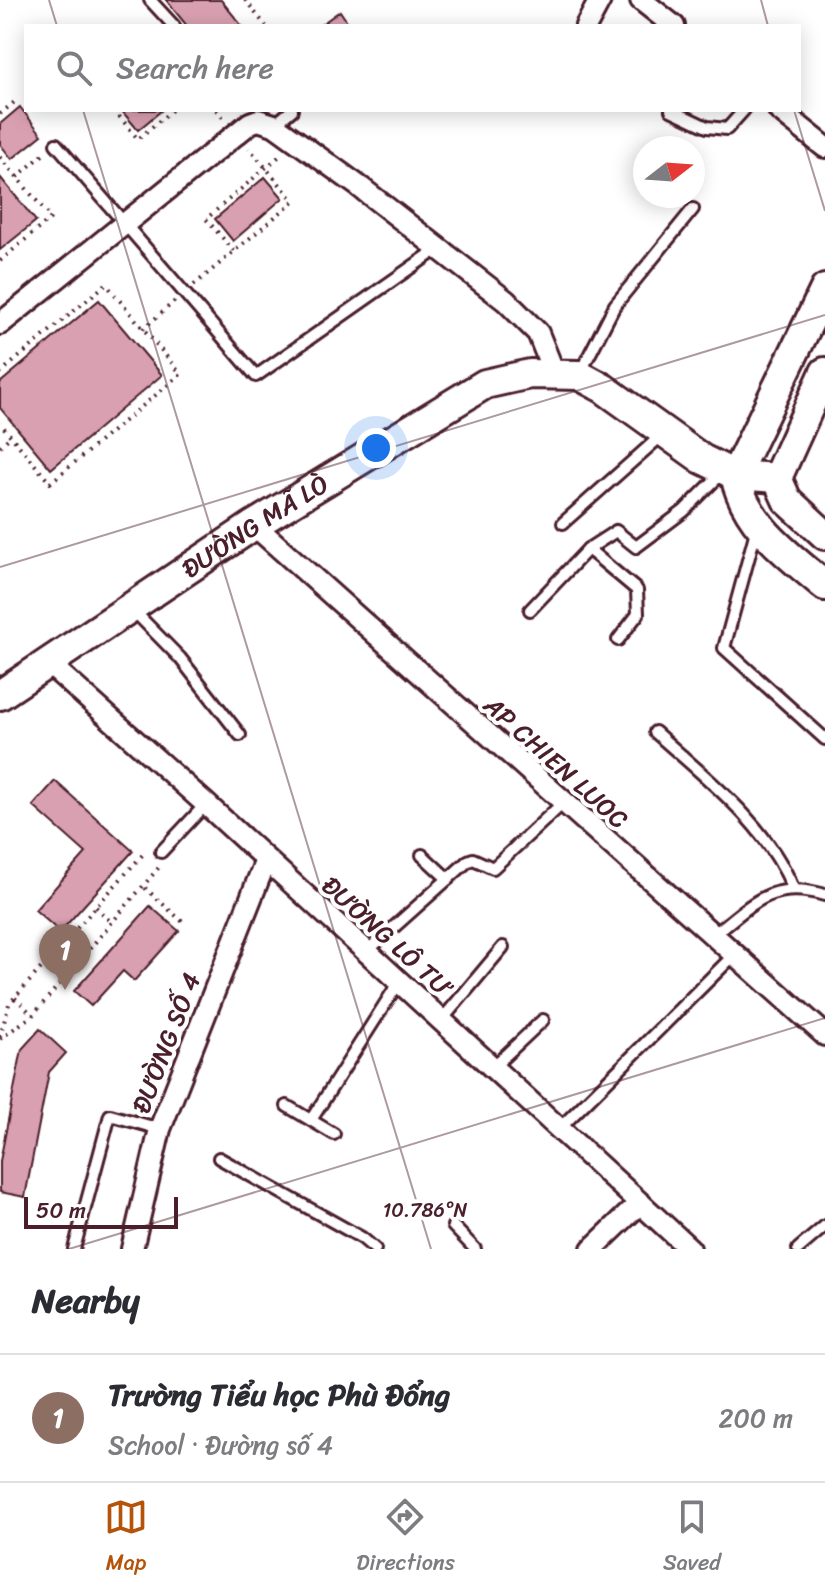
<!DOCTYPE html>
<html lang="en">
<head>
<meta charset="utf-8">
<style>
	:root { --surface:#fff; --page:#f7f7f7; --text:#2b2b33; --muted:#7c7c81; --line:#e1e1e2; --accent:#b45309 }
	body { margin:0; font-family:Sriracha,sans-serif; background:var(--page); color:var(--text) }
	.compass { position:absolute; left:633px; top:136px; width:72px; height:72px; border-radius:50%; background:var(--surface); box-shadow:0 4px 20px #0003; rotate:73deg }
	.scale { position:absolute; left:24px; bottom:20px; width:154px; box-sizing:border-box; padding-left:8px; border:4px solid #4a1f2b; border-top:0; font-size:22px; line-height:28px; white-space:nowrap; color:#4a1f2b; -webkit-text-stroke:6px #fff; paint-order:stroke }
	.you { position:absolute; left:376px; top:448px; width:28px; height:28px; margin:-20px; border:6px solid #fff; border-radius:50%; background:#1a73e8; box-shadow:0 0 0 12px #1a73e833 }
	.badge { display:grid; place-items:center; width:52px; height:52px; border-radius:50%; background:var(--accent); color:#fff; font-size:26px; font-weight:700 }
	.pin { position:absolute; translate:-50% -66px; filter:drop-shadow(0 2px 4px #0008) }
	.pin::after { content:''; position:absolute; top:42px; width:28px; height:24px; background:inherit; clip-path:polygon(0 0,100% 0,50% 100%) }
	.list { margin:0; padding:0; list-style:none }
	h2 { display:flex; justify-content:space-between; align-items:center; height:104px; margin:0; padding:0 32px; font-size:34px }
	h2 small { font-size:26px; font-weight:400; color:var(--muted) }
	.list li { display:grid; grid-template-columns:52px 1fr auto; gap:24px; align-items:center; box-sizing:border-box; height:128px; padding:0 32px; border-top:2px solid var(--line) }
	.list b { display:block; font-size:30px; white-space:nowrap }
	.list p { margin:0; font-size:26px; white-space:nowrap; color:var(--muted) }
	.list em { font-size:26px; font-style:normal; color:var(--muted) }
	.icon { flex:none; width:44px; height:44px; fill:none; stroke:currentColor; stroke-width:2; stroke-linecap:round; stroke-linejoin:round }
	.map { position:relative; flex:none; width:825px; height:1249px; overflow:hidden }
	.search { position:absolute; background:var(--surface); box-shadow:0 4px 20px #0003; left:24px; right:24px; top:24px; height:88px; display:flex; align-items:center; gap:20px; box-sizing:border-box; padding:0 28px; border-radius:0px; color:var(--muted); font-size:30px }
	.sheet { height:232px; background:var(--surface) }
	nav { display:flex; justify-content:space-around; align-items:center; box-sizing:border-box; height:112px; border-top:2px solid var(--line); background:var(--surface); font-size:22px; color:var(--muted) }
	nav a { display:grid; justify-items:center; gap:4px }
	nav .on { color:var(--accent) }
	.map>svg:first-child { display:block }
	.building { fill:#d9a0b1; stroke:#4a1f2b; stroke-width:2 }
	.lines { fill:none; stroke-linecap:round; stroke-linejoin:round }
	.service-casing { stroke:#4a1f2b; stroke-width:16 }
	.minor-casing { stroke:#4a1f2b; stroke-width:26 }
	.secondary-casing { stroke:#4a1f2b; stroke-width:34 }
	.path { stroke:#4a1f2b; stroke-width:4; stroke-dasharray:2 6; stroke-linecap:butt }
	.service { stroke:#fff; stroke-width:10 }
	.minor { stroke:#fff; stroke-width:20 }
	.secondary { stroke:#fff; stroke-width:28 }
	.ticks { fill:none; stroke:#4a1f2b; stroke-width:2; stroke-opacity:0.45 }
	.labels { text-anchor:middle; stroke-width:8; stroke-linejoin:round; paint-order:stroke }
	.street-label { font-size:26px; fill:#4a1f2b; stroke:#fff }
	.ticks-label { font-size:20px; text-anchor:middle; fill:#4a1f2b; stroke:#fff; stroke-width:8; stroke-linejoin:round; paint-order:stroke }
</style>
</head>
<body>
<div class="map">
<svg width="825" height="1249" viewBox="0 0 825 1249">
	<rect width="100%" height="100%" fill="#fff"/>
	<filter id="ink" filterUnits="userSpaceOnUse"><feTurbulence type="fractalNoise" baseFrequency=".0125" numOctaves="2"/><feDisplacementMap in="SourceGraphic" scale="16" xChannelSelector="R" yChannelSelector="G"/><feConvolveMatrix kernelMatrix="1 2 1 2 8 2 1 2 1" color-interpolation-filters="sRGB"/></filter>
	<g filter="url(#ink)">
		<g class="building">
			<polygon points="166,0 221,0 242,26 187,26"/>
			<polygon points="340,11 350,26 319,26"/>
			<polygon points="20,107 42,135 12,159 0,144 0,124"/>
			<polygon points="121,110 162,110 138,130"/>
			<polygon points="0,177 36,221 0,250"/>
			<polygon points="265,177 283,198 233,241 215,219"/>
			<polygon points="99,300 162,375 51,469 0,408 0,383"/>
			<polygon points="55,781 133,851 60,932 35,910 86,853 33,806"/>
			<polygon points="150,906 179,931 134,981 123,971 91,1006 74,991"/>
			<polygon points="40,1029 66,1053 49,1072 25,1197 0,1192 0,1161 22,1049"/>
		</g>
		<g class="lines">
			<defs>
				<g id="service">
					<polyline points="150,0 174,26"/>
					<polyline points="671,110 707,127 727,129 744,110"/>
					<polyline points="274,125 292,110"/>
					<polyline points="56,144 256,376 439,248"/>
					<polyline points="580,373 615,305 693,209"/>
					<polyline points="563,523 662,435"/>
					<polyline points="757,527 724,648 825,739"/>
					<polyline points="588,549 637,590 638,614 618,640"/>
					<polyline points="133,610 180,658 240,735"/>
					<polyline points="530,610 588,549 616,531 636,547 684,511 723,472"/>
					<path d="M655,732C706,778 766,823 793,888"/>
					<polyline points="161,852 206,804"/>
					<polyline points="422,855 448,879"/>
					<path d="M713,935C753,904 772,879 825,895"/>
					<polyline points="366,952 468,861 473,859 493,868 562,804"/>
					<polyline points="441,1021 503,947"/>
					<polyline points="492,1068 543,1020"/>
					<polyline points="287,1106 334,1134"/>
					<polyline points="311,1120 399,982"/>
					<polyline points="559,1129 734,955"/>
					<polyline points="219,1158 362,1238 375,1249"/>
					<polyline points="453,1226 475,1249"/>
					<polyline points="74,1249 110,1115 160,1129"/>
					<polyline points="798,1249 825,1226"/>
				</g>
				<g id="minor">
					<polyline points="641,0 674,26"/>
					<polyline points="586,26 600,0"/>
					<polyline points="779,110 825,147"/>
					<polyline points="0,324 250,123 258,120 274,125 360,187 506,301 538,333 554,373"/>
					<polyline points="254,525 825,1035"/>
					<polyline points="48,663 206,804 690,1249"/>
					<polyline points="132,1249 160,1129 266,860"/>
					<polyline points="592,1249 639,1204"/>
				</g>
				<g id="secondary">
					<path d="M825,289L735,475C746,526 788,554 825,586"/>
					<polyline points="825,372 777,478 787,500 825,535"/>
					<path id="s1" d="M0,695L254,525L485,384L530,374L579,375L603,388L702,459L735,475L777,478"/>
				</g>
			</defs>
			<use href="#service" class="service-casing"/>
			<use href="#minor" class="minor-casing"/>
			<use href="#secondary" class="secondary-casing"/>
			<g class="path">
				<polyline points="245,0 266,26"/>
				<polyline points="114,110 138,139 172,110"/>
				<polyline points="216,110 225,120"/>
				<polyline points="0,114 17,100"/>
				<polyline points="0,157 51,218 0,261"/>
				<polyline points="17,177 45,153"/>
				<polyline points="234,251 206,219 283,153"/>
				<polyline points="194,285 294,201 249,148"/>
				<polyline points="143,329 175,301"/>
				<polyline points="0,373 106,284 181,374 50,483 0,423"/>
				<polyline points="0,446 11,436"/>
				<polyline points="145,888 184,923"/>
				<polyline points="96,907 113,924"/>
				<polyline points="15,998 33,1015"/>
				<polyline points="0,1037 9,1004 145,852"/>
				<polyline points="0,1039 33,1015 161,865"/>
			</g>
			<use href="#service" class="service"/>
			<use href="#minor" class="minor"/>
			<use href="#secondary" class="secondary"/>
		</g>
	</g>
	<path class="ticks" d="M49,0L57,26M761,0L768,26M83,110L431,1249M794,110L825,211M0,567L825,315M69,1249L825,1018"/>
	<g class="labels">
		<g class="street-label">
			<text dy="9" stroke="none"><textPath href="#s1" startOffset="306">ĐƯỜNG MÃ LÒ</textPath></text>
			<text transform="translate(556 762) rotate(42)" y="9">AP CHIEN LUOC</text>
			<text transform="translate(387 936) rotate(42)" y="9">ĐƯỜNG LÔ TƯ</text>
			<text transform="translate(166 1043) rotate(-69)" y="9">ĐƯỜNG SỐ 4</text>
		</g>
	</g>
	<g class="ticks-label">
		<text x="425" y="1217">10.786°N</text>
	</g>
</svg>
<svg class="compass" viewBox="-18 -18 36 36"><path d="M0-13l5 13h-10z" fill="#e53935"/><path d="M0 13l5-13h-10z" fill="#7c7c81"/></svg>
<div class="scale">50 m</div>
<div class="you"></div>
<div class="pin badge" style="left:65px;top:990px;background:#8d6e63">1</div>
<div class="search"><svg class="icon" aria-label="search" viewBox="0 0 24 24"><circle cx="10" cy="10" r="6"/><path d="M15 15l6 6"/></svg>Search here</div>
</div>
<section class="sheet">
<h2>Nearby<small></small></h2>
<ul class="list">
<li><span class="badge" style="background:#8d6e63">1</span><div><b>Trường Tiểu học Phù Đổng</b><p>School · Đường số 4</p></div><em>200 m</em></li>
</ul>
</section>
<nav>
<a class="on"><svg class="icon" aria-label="map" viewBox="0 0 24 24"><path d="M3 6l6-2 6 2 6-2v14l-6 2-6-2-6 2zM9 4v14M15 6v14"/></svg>Map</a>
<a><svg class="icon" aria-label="directions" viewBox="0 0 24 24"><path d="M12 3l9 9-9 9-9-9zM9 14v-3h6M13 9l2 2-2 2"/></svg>Directions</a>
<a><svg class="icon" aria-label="saved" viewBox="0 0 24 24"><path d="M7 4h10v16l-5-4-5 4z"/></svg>Saved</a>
</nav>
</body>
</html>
